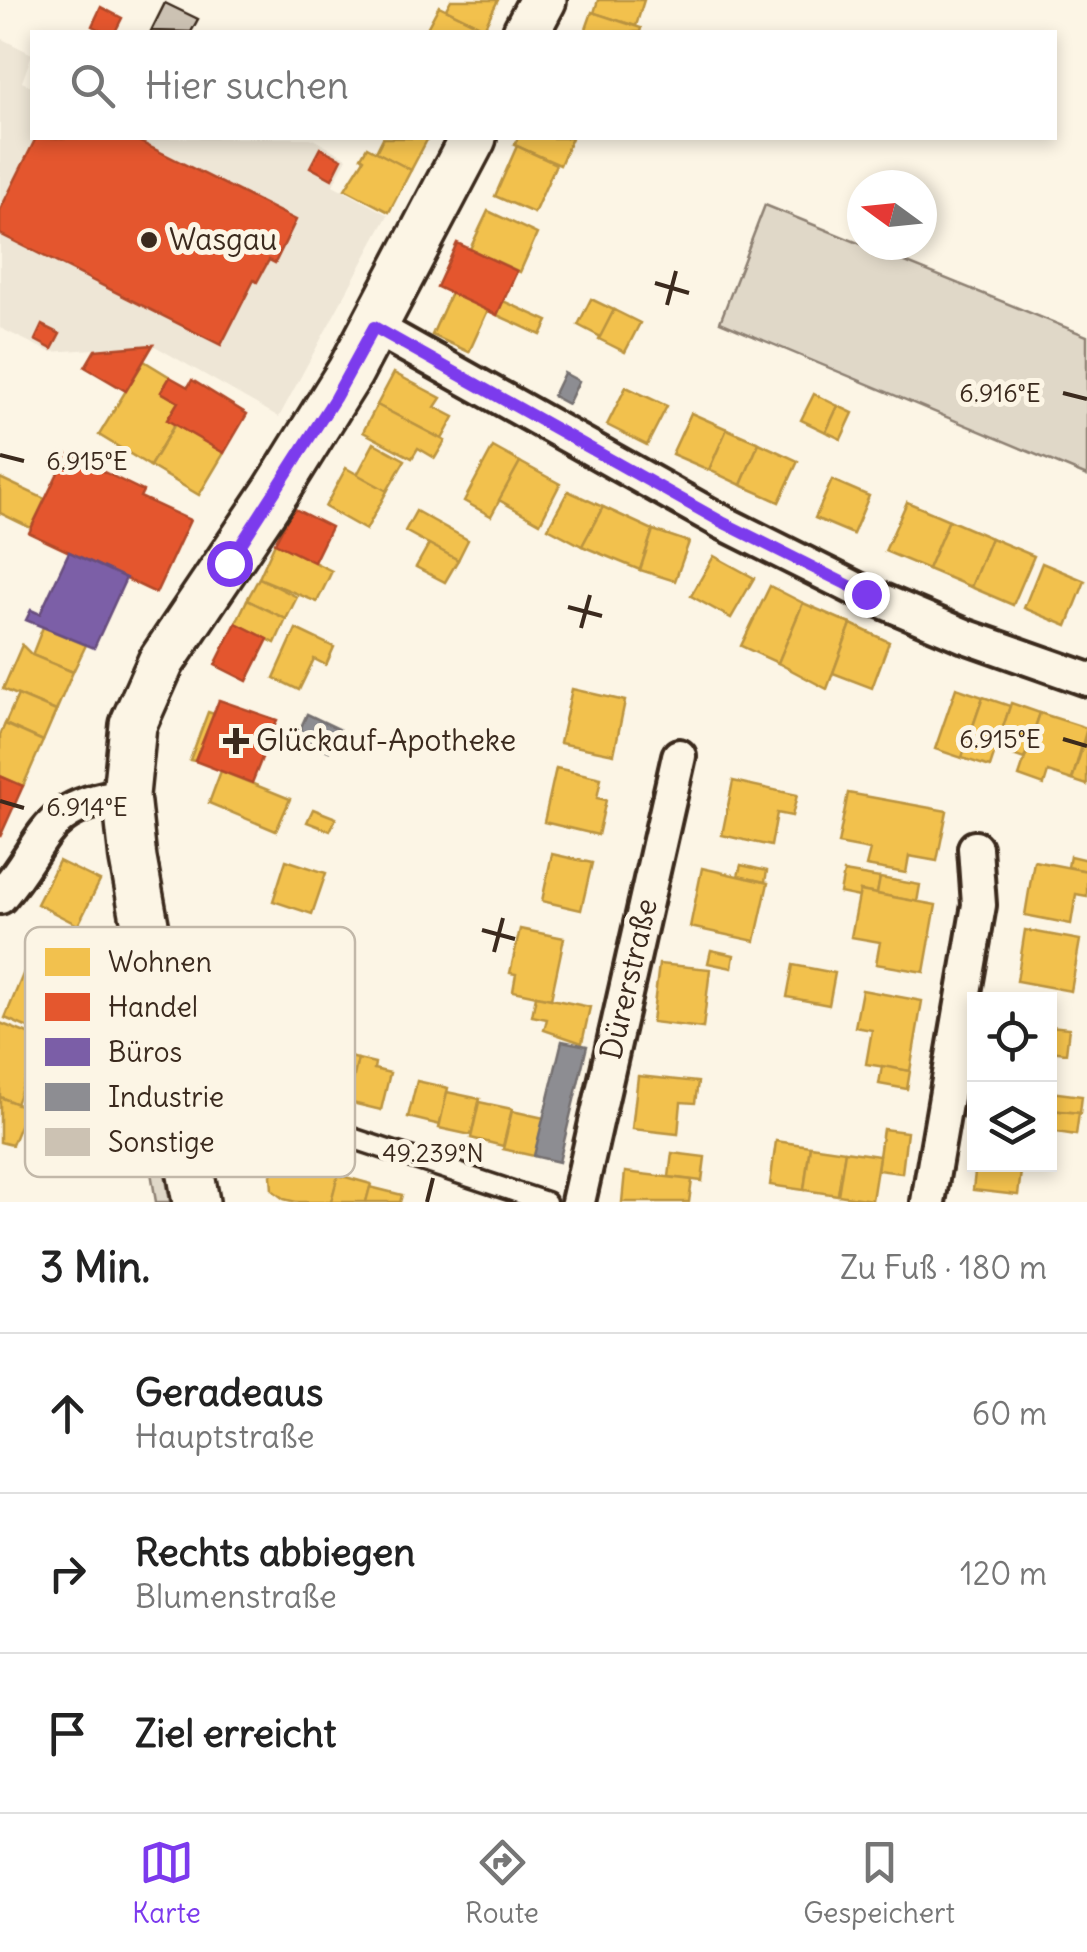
<!DOCTYPE html>
<html lang="de">
<head>
<meta charset="utf-8">
<style>
	:root { --surface:#fff; --page:#f2f2f2; --text:#222; --muted:#767676; --line:#e0e0e0; --accent:#7c3aed }
	body { margin:0; font-family:Delius,sans-serif; background:var(--page); color:var(--text) }
	.controls { position:absolute; right:30px; bottom:30px; display:grid; overflow:hidden; border-radius:0px; box-shadow:0 5px 15px #0003 }
	.controls button { width:90px; height:90px; display:grid; place-items:center; padding:0; border:0; border-bottom:2px solid var(--line); background:var(--surface); color:var(--text); font:50px sans-serif }
	.compass { position:absolute; left:847px; top:170px; width:90px; height:90px; border-radius:50%; background:var(--surface); box-shadow:0 5px 15px #0003; rotate:285deg }
	.stop { position:absolute; width:30px; height:30px; margin:-22px; border:8px solid #7c3aed; border-radius:50%; background:#fff }
	.stop.end { background:#7c3aed; border-color:#fff; box-shadow:0 2px 10px #0008 }
	.list { margin:0; padding:0; list-style:none }
	h2 { display:flex; justify-content:space-between; align-items:center; height:130px; margin:0; padding:0 40px; font-size:42px }
	h2 small { font-size:32px; font-weight:400; color:var(--muted) }
	.list li { display:grid; grid-template-columns:65px 1fr auto; gap:30px; align-items:center; box-sizing:border-box; height:160px; padding:0 40px; border-top:2px solid var(--line) }
	.list b { display:block; font-size:38px; white-space:nowrap }
	.list p { margin:0; font-size:32px; white-space:nowrap; color:var(--muted) }
	.list em { font-size:32px; font-style:normal; color:var(--muted) }
	.icon { flex:none; width:55px; height:55px; fill:none; stroke:currentColor; stroke-width:2; stroke-linecap:round; stroke-linejoin:round }
	.map { position:relative; flex:none; width:1087px; height:1202px; overflow:hidden }
	.search { position:absolute; background:var(--surface); box-shadow:0 5px 15px #0003; left:30px; right:30px; top:30px; height:110px; display:flex; align-items:center; gap:25px; box-sizing:border-box; padding:0 35px; border-radius:0px; color:var(--muted); font-size:38px }
	.sheet { height:610px; background:var(--surface) }
	nav { display:flex; justify-content:space-around; align-items:center; box-sizing:border-box; height:140px; border-top:2px solid var(--line); background:var(--surface); font-size:28px; color:var(--muted) }
	nav a { display:grid; justify-items:center; gap:5px }
	nav .on { color:var(--accent) }
	.map>svg:first-child { display:block }
	.built { fill:#eee6d6 }
	.green { fill:#e0d8c8; stroke:#8e8173; stroke-width:2.5 }
	.homes { fill:#f2c14e; stroke:#bb9440; stroke-width:2.5 }
	.shops { fill:#e4572e; stroke:#b14a29; stroke-width:2.5 }
	.offices { fill:#7b5ea7; stroke:#684e7e; stroke-width:2.5 }
	.industry { fill:#8d8d92; stroke:#746f6f; stroke-width:2.5 }
	.building { fill:#ccc2b3; stroke:#3b2a1e; stroke-width:2.5 }
	.lines { fill:none; stroke-linecap:round; stroke-linejoin:round }
	.service-casing { stroke:#3b2a1e; stroke-width:25 }
	.minor-casing { stroke:#3b2a1e; stroke-width:40 }
	.secondary-casing { stroke:#3b2a1e; stroke-width:52 }
	.service { stroke:#fcf5e5; stroke-width:18 }
	.minor { stroke:#fcf5e5; stroke-width:32 }
	.secondary { stroke:#fcf5e5; stroke-width:45 }
	.route { stroke:#7c3aed; stroke-width:12 }
	.ticks { fill:none; stroke:#3b2a1e; stroke-width:4 }
	.poi-dot { fill:#3b2a1e; stroke:#fcf5e5; stroke-width:4 }
	.labels { text-anchor:middle; stroke-width:10; stroke-linejoin:round; paint-order:stroke }
	.poi-label { font-size:30px; fill:#3b2a1e; stroke:#fcf5e5; text-anchor:start }
	.street-label { font-size:30px; fill:#3b2a1e; stroke:#fcf5e5 }
	.key { fill:#fcf5e5; stroke:#c2b8a9; stroke-width:2.5 }
	.key-label { font-size:28px; fill:#3b2a1e }
	.ticks-label { font-size:25px; text-anchor:middle; fill:#3b2a1e; stroke:#fcf5e5; stroke-width:10; stroke-linejoin:round; paint-order:stroke }
</style>
</head>
<body>
<div class="map">
<svg width="1087" height="1202" viewBox="0 0 1087 1202">
	<rect width="100%" height="100%" fill="#fcf5e5"/>
	<filter id="ink" filterUnits="userSpaceOnUse"><feTurbulence type="fractalNoise" baseFrequency=".01" numOctaves="2"/><feDisplacementMap in="SourceGraphic" scale="20" xChannelSelector="R" yChannelSelector="G"/><feConvolveMatrix kernelMatrix="1 2 1 2 8 2 1 2 1" color-interpolation-filters="sRGB"/></filter>
	<g filter="url(#ink)">
		<polygon class="built" points="0,38 32,54 22,82 32,87 32,138 311,138 347,158 333,185 388,215 279,417 153,345 50,352 0,328"/>
		<g class="green">
			<polygon points="765,205 1087,336 1087,476 720,322"/>
			<polygon points="135,998 170,1202 156,1202 123,1004"/>
		</g>
		<g class="homes">
			<polygon points="451,0 498,0 484,28 446,9"/>
			<polygon points="598,0 644,0 636,26 594,13"/>
			<polygon points="439,6 484,28 481,32 425,32"/>
			<polygon points="592,12 641,28 640,32 585,32"/>
			<polygon points="383,138 428,138 411,170 376,152"/>
			<polygon points="518,138 572,138 560,165 514,145"/>
			<polygon points="517,146 556,164 534,213 495,196"/>
			<polygon points="367,147 411,170 389,212 345,189 364,159 361,157"/>
			<polygon points="488,211 537,234 520,272 470,249"/>
			<polygon points="451,293 488,310 469,352 432,335"/>
			<polygon points="591,299 614,310 601,337 578,325"/>
			<polygon points="503,301 548,321 541,335 497,315"/>
			<polygon points="614,310 640,323 625,352 599,339"/>
			<polygon points="144,361 170,377 161,392 178,402 167,420 175,424 150,466 99,435"/>
			<polygon points="394,373 441,398 435,407 454,417 442,439 377,405"/>
			<polygon points="626,387 667,406 647,445 607,425"/>
			<polygon points="814,394 838,406 826,432 801,420"/>
			<polygon points="377,405 445,441 435,458 418,448 412,458 363,432"/>
			<polygon points="838,406 853,413 841,439 826,432"/>
			<polygon points="691,413 727,429 709,470 672,454"/>
			<polygon points="175,424 224,453 199,495 150,466"/>
			<polygon points="727,429 759,443 741,485 709,470"/>
			<polygon points="374,443 405,460 387,491 357,475"/>
			<polygon points="759,443 798,461 779,502 741,485"/>
			<polygon points="493,447 520,462 491,516 464,501"/>
			<polygon points="520,462 560,484 540,523 499,500"/>
			<polygon points="346,468 387,491 366,530 325,507"/>
			<polygon points="0,478 45,499 31,528 0,513"/>
			<polygon points="832,480 869,496 853,534 815,518"/>
			<polygon points="568,491 603,507 582,546 548,528"/>
			<polygon points="907,502 949,520 928,569 885,551"/>
			<polygon points="603,507 653,530 640,570 582,546"/>
			<polygon points="416,511 468,540 458,560 405,531"/>
			<polygon points="949,520 991,538 971,587 928,569"/>
			<polygon points="653,530 689,542 675,581 640,570"/>
			<polygon points="991,538 1034,556 1013,605 971,587"/>
			<polygon points="275,543 332,571 317,602 259,578"/>
			<polygon points="429,544 458,560 445,582 416,567"/>
			<polygon points="714,556 754,578 731,618 691,596"/>
			<polygon points="1042,563 1085,581 1067,626 1024,608"/>
			<polygon points="259,578 297,597 286,619 247,600"/>
			<polygon points="770,586 803,603 778,663 741,646"/>
			<polygon points="247,600 286,619 275,643 236,623"/>
			<polygon points="803,603 851,624 827,689 778,663"/>
			<polygon points="851,624 889,642 872,688 833,673"/>
			<polygon points="43,627 86,645 73,672 32,655"/>
			<polygon points="296,629 334,647 326,665 314,659 299,690 274,678"/>
			<polygon points="22,645 32,655 73,672 56,711 3,689"/>
			<polygon points="956,688 983,697 962,758 935,749"/>
			<polygon points="572,689 625,701 614,754 560,743"/>
			<polygon points="18,695 56,711 43,741 5,724"/>
			<polygon points="983,697 1010,706 990,767 962,758"/>
			<polygon points="1011,703 1040,713 1024,759 996,749"/>
			<polygon points="208,712 214,714 195,761 190,760"/>
			<polygon points="1040,713 1087,728 1072,780 1048,772 1044,785 1019,776"/>
			<polygon points="5,724 43,741 23,786 0,776 0,735"/>
			<polygon points="1087,733 1087,785 1072,780"/>
			<polygon points="556,768 601,778 597,798 606,800 598,835 544,822"/>
			<polygon points="221,771 290,799 276,831 209,803"/>
			<polygon points="733,781 797,795 792,816 777,813 771,846 722,835"/>
			<polygon points="848,793 947,811 937,861 909,856 906,873 866,866 870,850 838,844"/>
			<polygon points="313,809 336,818 330,831 307,822"/>
			<polygon points="552,854 592,863 581,910 542,901"/>
			<polygon points="1070,856 1087,860 1087,871 1068,867"/>
			<polygon points="286,860 326,873 312,914 273,901"/>
			<polygon points="59,861 100,881 78,925 37,904"/>
			<polygon points="1034,861 1087,871 1087,896 1076,894 1071,924 1025,915"/>
			<polygon points="741,865 767,871 765,882 738,876"/>
			<polygon points="702,868 768,883 755,941 690,927"/>
			<polygon points="844,872 880,878 877,894 860,891 859,897 840,893"/>
			<polygon points="880,878 920,885 917,902 877,894"/>
			<polygon points="860,891 936,905 924,972 876,964 880,942 851,937"/>
			<polygon points="42,928 93,948 84,969 76,966 47,1036 5,1018"/>
			<polygon points="520,929 564,938 551,999 513,991 516,974 510,973"/>
			<polygon points="1025,930 1080,940 1071,991 1017,981"/>
			<polygon points="711,950 734,955 732,968 708,963"/>
			<polygon points="659,964 710,969 703,1028 652,1022"/>
			<polygon points="793,965 835,973 829,1005 787,997"/>
			<polygon points="862,990 922,1001 910,1071 866,1064 872,1030 855,1027"/>
			<polygon points="536,996 590,1007 582,1043 544,1030 547,1019 532,1016"/>
			<polygon points="0,1023 41,1039 16,1104 0,1097"/>
			<polygon points="1050,1026 1069,1028 1066,1053 1050,1051"/>
			<polygon points="323,1051 358,1059 349,1099 314,1091"/>
			<polygon points="358,1059 375,1063 374,1069 390,1073 381,1110 348,1102"/>
			<polygon points="882,1066 910,1071 907,1089 879,1084"/>
			<polygon points="638,1076 698,1082 695,1103 681,1102 678,1134 632,1129"/>
			<polygon points="417,1081 448,1088 440,1125 408,1117"/>
			<polygon points="447,1092 480,1099 471,1135 439,1128"/>
			<polygon points="1050,1092 1082,1096 1080,1113 1050,1110"/>
			<polygon points="0,1097 27,1108 12,1145 0,1142"/>
			<polygon points="479,1102 512,1109 503,1146 471,1138"/>
			<polygon points="1050,1110 1079,1113 1076,1135 1050,1131"/>
			<polygon points="512,1111 544,1118 534,1156 503,1149"/>
			<polygon points="883,1129 907,1132 902,1173 877,1170"/>
			<polygon points="776,1141 810,1146 804,1190 770,1185"/>
			<polygon points="810,1146 845,1151 838,1195 804,1190"/>
			<polygon points="845,1151 879,1156 872,1200 838,1195"/>
			<polygon points="672,1153 705,1157 702,1181 669,1177"/>
			<polygon points="294,1158 340,1170 331,1202 296,1202 284,1199 272,1190 271,1175 278,1161"/>
			<polygon points="976,1164 1022,1164 1018,1195 973,1190"/>
			<polygon points="625,1172 692,1180 689,1202 622,1202"/>
			<polygon points="338,1175 371,1184 366,1202 331,1202"/>
			<polygon points="370,1187 402,1195 400,1202 366,1202"/>
		</g>
		<g class="shops">
			<polygon points="101,7 122,18 115,32 104,32 92,26"/>
			<polygon points="36,138 132,138 296,220 275,263 269,260 257,282 254,280 221,345 0,234 0,210"/>
			<polygon points="320,148 342,159 332,179 310,167"/>
			<polygon points="457,243 517,271 497,315 437,287"/>
			<polygon points="42,325 60,334 52,349 35,340"/>
			<polygon points="153,345 126,391 85,367 95,350"/>
			<polygon points="170,377 188,387 192,380 247,414 224,453 167,420 178,402 161,392"/>
			<polygon points="67,454 143,491 140,497 190,520 156,593 29,533"/>
			<polygon points="293,508 331,527 314,562 275,543"/>
			<polygon points="236,623 268,639 247,681 215,665"/>
			<polygon points="219,700 277,720 252,783 195,761"/>
			<polygon points="0,776 23,786 0,837"/>
		</g>
		<polygon class="offices" points="69,552 126,578 94,648 26,620 31,610 40,614"/>
		<g class="industry">
			<polygon points="564,373 579,381 568,404 553,396"/>
			<polygon points="307,714 339,729 329,751 297,736"/>
			<polygon points="562,1041 587,1046 559,1162 534,1156"/>
		</g>
		<polygon class="building" points="165,3 198,19 191,32 151,31"/>
		<g class="lines">
			<defs>
				<polyline id="service" points="209,1091 546,1202"/>
				<g id="minor">
					<polyline points="374,327 722,522 866,594 965,636 1087,679"/>
					<path d="M0,897C49,840 39,806 126,795"/>
					<polyline points="578,1202 679,756"/>
					<polyline points="928,1202 979,905 975,848"/>
				</g>
				<g id="secondary">
					<polyline points="526,32 543,0"/>
					<polyline points="196,1202 133,859 126,795 133,725 161,662 276,491 350,372 473,138"/>
				</g>
			</defs>
			<use href="#service" class="service-casing"/>
			<use href="#minor" class="minor-casing"/>
			<use href="#secondary" class="secondary-casing"/>
			<use href="#service" class="service"/>
			<use href="#minor" class="minor"/>
			<use href="#secondary" class="secondary"/>
		</g>
	</g>
	<g class="lines" filter="url(#ink)">
		<polyline class="route" points="229,563 335,398 374,327 722,522 866,594"/>
	</g>
	<path class="ticks" d="M655,283L689,293M667,305L676,271M1063,393L1087,399M0,455L24,461M568,607L602,616M581,628L590,595M1063,739L1087,746M0,801L24,808M482,930L515,939M494,952L503,918M427,1202L433,1178"/>
	<g class="poi-dot">
		<circle cx="149" cy="240" r="10"/>
		<path d="M231 726h10v10h10v10h-10v10h-10v-10h-10v-10h10z"/>
	</g>
	<g class="labels">
		<g class="poi-label">
			<text x="169" y="250">Wasgau</text>
			<text x="256" y="751">Glückauf-Apotheke</text>
		</g>
		<g class="street-label">
			<text transform="translate(629 979) rotate(-77)" y="10">Dürerstraße</text>
		</g>
	</g>
	<rect x="25" y="927" width="330" height="250" rx="15" class="key"/>
	<rect x="45" y="948" width="45" height="28" fill="#f2c14e"/>
	<rect x="45" y="993" width="45" height="28" fill="#e4572e"/>
	<rect x="45" y="1038" width="45" height="28" fill="#7b5ea7"/>
	<rect x="45" y="1083" width="45" height="28" fill="#8d8d92"/>
	<rect x="45" y="1128" width="45" height="28" fill="#ccc2b3"/>
	<g class="key-label">
		<text x="108" y="972">Wohnen</text>
		<text x="108" y="1017">Handel</text>
		<text x="108" y="1062">Büros</text>
		<text x="108" y="1107">Industrie</text>
		<text x="108" y="1152">Sonstige</text>
	</g>
	<g class="ticks-label">
		<text x="1000" y="402">6.916°E</text>
		<text x="87" y="470">6.915°E</text>
		<text x="1000" y="748">6.915°E</text>
		<text x="87" y="816">6.914°E</text>
		<text x="433" y="1162">49.239°N</text>
	</g>
</svg>
<div class="controls">
<button><svg class="icon" aria-label="locate" viewBox="0 0 24 24"><circle cx="12" cy="12" r="6"/><path d="M12 2v4M12 18v4M2 12h4M18 12h4"/></svg></button>
<button><svg class="icon" aria-label="layers" viewBox="0 0 24 24"><path d="M12 4l9 5-9 5-9-5zM3 14l9 5 9-5"/></svg></button>
</div>
<svg class="compass" viewBox="-18 -18 36 36"><path d="M0-13l5 13h-10z" fill="#e53935"/><path d="M0 13l5-13h-10z" fill="#767676"/></svg>
<div class="stop" style="left:229px;top:563px"></div>
<div class="stop end" style="left:866px;top:594px"></div>
<div class="search"><svg class="icon" aria-label="search" viewBox="0 0 24 24"><circle cx="10" cy="10" r="6"/><path d="M15 15l6 6"/></svg>Hier suchen</div>
</div>
<section class="sheet">
<h2>3 Min.<small>Zu Fuß · 180 m</small></h2>
<ul class="list">
<li><svg class="icon" aria-label="ahead" viewBox="0 0 24 24"><path d="M12 20V5M6 11l6-6 6 6"/></svg><div><b>Geradeaus</b><p>Hauptstraße</p></div><em>60 m</em></li>
<li><svg class="icon" aria-label="right" viewBox="0 0 24 24"><path d="M7 20v-9h11M14 6l5 5-5 5"/></svg><div><b>Rechts abbiegen</b><p>Blumenstraße</p></div><em>120 m</em></li>
<li><svg class="icon" aria-label="arrive" viewBox="0 0 24 24"><path d="M6 21V4h12l-3 4 3 4H6"/></svg><div><b>Ziel erreicht</b></div></li>
</ul>
</section>
<nav>
<a class="on"><svg class="icon" aria-label="map" viewBox="0 0 24 24"><path d="M3 6l6-2 6 2 6-2v14l-6 2-6-2-6 2zM9 4v14M15 6v14"/></svg>Karte</a>
<a><svg class="icon" aria-label="directions" viewBox="0 0 24 24"><path d="M12 3l9 9-9 9-9-9zM9 14v-3h6M13 9l2 2-2 2"/></svg>Route</a>
<a><svg class="icon" aria-label="saved" viewBox="0 0 24 24"><path d="M7 4h10v16l-5-4-5 4z"/></svg>Gespeichert</a>
</nav>
</body>
</html>
